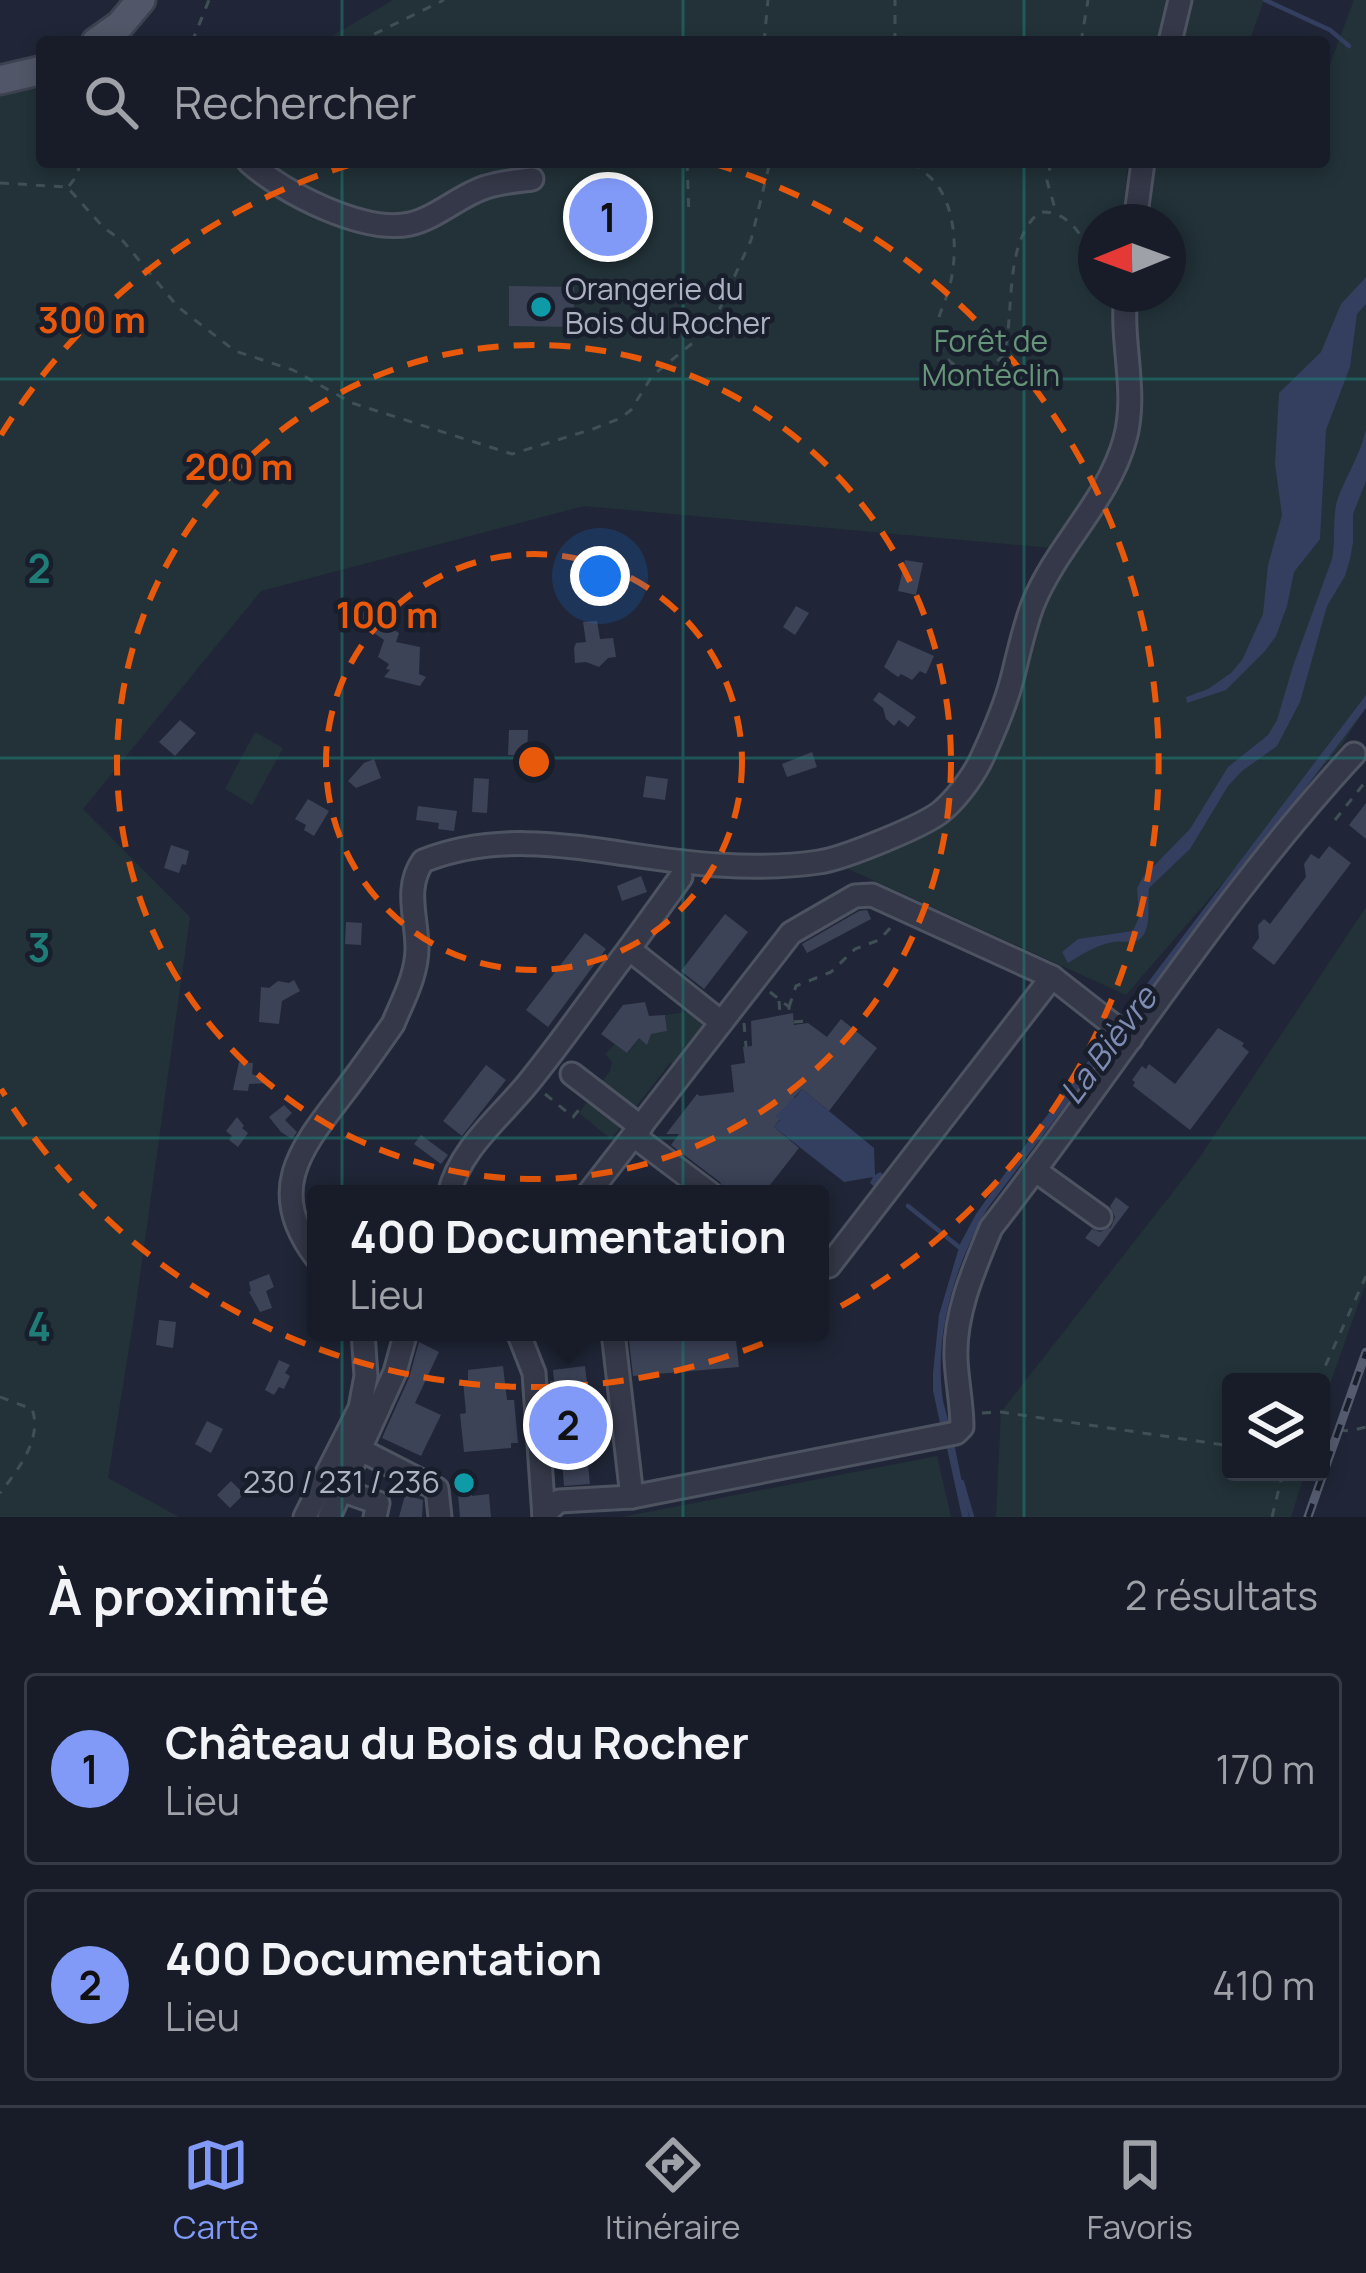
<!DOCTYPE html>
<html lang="fr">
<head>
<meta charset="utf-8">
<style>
	:root { --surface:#181c29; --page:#212531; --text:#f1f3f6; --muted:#9fa1a8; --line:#363a46; --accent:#819af7 }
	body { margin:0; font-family:Manrope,sans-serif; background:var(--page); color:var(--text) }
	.controls { position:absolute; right:36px; bottom:36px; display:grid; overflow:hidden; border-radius:12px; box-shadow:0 6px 18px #0003 }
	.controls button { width:108px; height:108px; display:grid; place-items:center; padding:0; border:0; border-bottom:3px solid var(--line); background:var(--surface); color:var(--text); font:60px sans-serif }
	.compass { position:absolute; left:1078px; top:204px; width:108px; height:108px; border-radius:50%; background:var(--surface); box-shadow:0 6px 18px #0003; rotate:269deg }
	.you { position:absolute; left:600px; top:576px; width:42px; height:42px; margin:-30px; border:9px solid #fff; border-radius:50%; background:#1a73e8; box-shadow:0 0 0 18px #1a73e833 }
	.badge { display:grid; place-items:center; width:78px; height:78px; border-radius:50%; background:var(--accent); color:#111; font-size:39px; font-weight:700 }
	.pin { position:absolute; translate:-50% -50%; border:6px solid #fff; box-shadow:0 3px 12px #0006 }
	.popup { position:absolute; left:307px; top:1185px; width:522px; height:156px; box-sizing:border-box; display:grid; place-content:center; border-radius:12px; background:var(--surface); filter:drop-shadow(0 3px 9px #0005); font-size:39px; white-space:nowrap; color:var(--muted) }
	.popup b { font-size:45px; color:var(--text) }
	.popup::after { content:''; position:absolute; left:50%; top:100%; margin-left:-24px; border:24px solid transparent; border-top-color:var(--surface) }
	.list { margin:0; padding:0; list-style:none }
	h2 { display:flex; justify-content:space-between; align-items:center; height:156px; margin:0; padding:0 48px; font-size:51px }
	h2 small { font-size:39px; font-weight:400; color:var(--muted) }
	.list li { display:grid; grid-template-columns:78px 1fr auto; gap:36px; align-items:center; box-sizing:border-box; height:192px; margin:0 24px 24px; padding:0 24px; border:3px solid var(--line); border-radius:12px }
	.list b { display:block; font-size:45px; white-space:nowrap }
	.list p { margin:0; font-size:39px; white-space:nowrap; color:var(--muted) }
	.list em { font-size:39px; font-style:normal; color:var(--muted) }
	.icon { flex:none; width:66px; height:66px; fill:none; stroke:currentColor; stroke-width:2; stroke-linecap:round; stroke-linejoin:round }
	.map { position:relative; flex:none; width:1366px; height:1517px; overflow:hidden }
	.search { position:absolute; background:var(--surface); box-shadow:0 6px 18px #0003; left:36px; right:36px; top:36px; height:132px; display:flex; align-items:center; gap:30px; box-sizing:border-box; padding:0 42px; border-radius:12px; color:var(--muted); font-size:45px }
	.sheet { height:588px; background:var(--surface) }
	nav { display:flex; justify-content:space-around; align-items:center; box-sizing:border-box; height:168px; border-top:3px solid var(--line); background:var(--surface); font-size:33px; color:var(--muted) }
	nav a { display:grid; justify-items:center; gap:6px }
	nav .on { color:var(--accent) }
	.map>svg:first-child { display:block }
	.green { fill:#223238 }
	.water { fill:#343e5f }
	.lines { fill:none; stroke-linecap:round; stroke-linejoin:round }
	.stream { stroke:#343e5f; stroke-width:4.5 }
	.building { fill:#3c4357 }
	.minor-casing { stroke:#4e5362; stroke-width:27 }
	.major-casing { stroke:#3d4251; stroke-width:33 }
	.path { stroke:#404f56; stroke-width:3; stroke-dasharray:9 9; stroke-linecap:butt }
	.minor { stroke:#343848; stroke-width:21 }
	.major { stroke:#515768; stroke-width:27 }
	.rail-casing { stroke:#555c6f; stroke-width:9 }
	.rail { stroke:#191e2c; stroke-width:4.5; stroke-dasharray:14; stroke-linecap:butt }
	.grid { fill:none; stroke:#1f7c77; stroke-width:3; stroke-opacity:0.55 }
	.ring { fill:none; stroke:#e8590c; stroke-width:6; stroke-dasharray:21 15 }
	.culture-dot { fill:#0f9aa8; stroke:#191e2c; stroke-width:4.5 }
	.labels { text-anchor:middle; stroke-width:9; stroke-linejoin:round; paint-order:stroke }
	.poi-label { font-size:30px; fill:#aeb3c4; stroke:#191e2c; text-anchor:start }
	.park-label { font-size:30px; fill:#669579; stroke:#191e2c }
	.water-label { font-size:33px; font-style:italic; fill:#7e8bb2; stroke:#191e2c }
	.grid-label { font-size:39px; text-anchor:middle; font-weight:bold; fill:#1f7c77; stroke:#191e2c; stroke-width:9; stroke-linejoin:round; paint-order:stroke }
	.centre { fill:#e8590c; stroke:#191e2c; stroke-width:6 }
	.ring-label { font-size:36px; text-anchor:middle; font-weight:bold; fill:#e8590c; stroke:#191e2c; stroke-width:9; stroke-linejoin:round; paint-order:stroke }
</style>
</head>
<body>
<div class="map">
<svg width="1366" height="1517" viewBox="0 0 1366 1517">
	<rect width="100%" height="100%" fill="#202637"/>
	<g class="green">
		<polygon points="393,0 1171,0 1159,42 322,42"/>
		<polygon points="1190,0 1264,0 1249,42 1180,42"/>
		<polygon points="1354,0 1366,0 1366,707 1342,745 1126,995 842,866 949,819 995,753 1030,637 1067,553 1109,494 1129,460 1138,390 1134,328 1136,294 1168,294 1168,222 1140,222 1150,162 1324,162 1324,80"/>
		<polygon points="42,89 42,162 1128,162 1122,222 1096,222 1096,294 1117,294 1114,339 1117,426 1096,482 1052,548 584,506 261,591 83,809 190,917 135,1311 108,1478 179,1517 0,1517 0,90"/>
		<polygon points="255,732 283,748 252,805 225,789"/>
		<polygon points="1366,907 1366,1283 1321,1409 1321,1382 1231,1382 1231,1472 1305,1472 1291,1517 996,1517 1001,1412 1198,1160"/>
		<polygon points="693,1011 700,1013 705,1037 699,1044 681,1047 681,1068 670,1063 611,1139 579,1113 610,1071 612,1062 605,1054 615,1044 628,1053 639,1038 645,1042 649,1041 649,1034 667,1031 665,1015"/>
		<polygon points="937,1456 951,1517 622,1517"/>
	</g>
	<g class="water">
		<polygon points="1366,277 1366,304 1357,314 1350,367 1326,430 1320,539 1294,572 1287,606 1276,636 1265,651 1226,690 1187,703 1186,697 1208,689 1231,673 1242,660 1263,614 1268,565 1282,515 1275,464 1279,393 1321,352 1341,304"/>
		<path d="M1366,429V481L1353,514V542L1350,559L1345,576L1327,606L1300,702L1277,746L1242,771L1228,786L1190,849L1149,888C1147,902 1152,925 1142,937C1135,945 1123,940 1113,942C1097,945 1082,954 1068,963L1062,952L1078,939L1133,931L1139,917L1137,888L1143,877L1190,829L1228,767L1268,735L1277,720L1293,666L1332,559C1336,540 1332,519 1337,501C1346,475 1359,459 1366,429Z"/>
		<path d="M1366,695V708L987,1209C956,1264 935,1329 942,1393C943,1405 948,1418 951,1430L942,1432L933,1391V1373L939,1315L960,1244L976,1214L1039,1126Z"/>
		<polygon points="802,1089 874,1148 875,1175 880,1172 891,1181 881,1192 870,1183 873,1177 844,1182 774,1127 780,1120 776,1116 791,1095 795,1098"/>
		<polygon points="953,1438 969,1517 962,1517 945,1439"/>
	</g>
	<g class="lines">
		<g class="stream">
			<polyline points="1265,0 1330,30 1349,46"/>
			<polyline points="908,1206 959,1247"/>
			<polyline points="962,1482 972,1517"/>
		</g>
	</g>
	<g class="building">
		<polygon points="578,196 643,205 638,238 573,228"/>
		<polygon points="509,286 574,287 574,327 509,326"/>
		<polygon points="905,560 923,563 916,595 898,591"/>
		<polygon points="796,606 809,613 795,635 783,627"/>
		<polygon points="364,611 380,621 392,623 391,628 399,633 396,642 420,647 419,674 426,677 420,686 384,677 390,670 386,669 389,664 378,657 384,640 357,621"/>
		<polygon points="597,621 600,639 613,638 616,657 608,658 599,667 586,662 575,663 574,648 576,643 586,642 583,622"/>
		<polygon points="898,640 934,656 926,674 920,671 912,680 901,674 898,677 884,667"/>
		<polygon points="879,692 916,717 908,727 899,720 894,726 886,719 883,708 873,700"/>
		<polygon points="180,720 196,733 175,756 159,742"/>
		<polygon points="509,730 528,730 527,756 508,755"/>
		<polygon points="812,752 817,767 787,777 782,764"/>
		<polygon points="374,759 381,778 356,788 348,781 364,763"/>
		<polygon points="646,776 668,779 665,800 643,797"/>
		<polygon points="474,778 489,779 487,813 472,812"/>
		<polygon points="308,799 329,811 314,836 304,830 306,825 295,819"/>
		<polygon points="1366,803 1366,839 1349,825"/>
		<polygon points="418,806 457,811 454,831 438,829 439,823 416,820"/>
		<polygon points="171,845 189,851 186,865 182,864 179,873 164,868"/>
		<polygon points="1329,846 1351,863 1274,965 1252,948 1259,938 1258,925 1264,919 1270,924 1306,877 1304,864 1311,854 1319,859"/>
		<polygon points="641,876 647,892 622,901 617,886"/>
		<polygon points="867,910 871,919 807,953 802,944 859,911"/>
		<polygon points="725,914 748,932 704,989 681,971"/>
		<polygon points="346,922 362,923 361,945 345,944"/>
		<polygon points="585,933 606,949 548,1027 526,1010"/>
		<polygon points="294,980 300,991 282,1001 279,1024 259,1022 261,987 269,988 278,981 289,983"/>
		<polygon points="645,1002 649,1016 665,1015 667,1031 651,1034 647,1045 639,1038 627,1053 601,1034 623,1005"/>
		<polygon points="793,1013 794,1025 808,1023 827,1037 841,1019 877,1048 829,1111 802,1089 776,1116 780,1119 774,1127 799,1148 763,1194 726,1194 720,1182 671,1145 679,1134 666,1134 697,1094 700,1096 734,1092 731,1065 745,1063 743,1047 752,1046 751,1021"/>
		<polygon points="1218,1028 1244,1043 1242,1046 1249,1052 1190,1130 1133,1086 1135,1082 1132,1080 1142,1066 1146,1069 1149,1064 1175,1084"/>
		<polygon points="239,1062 253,1063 252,1074 274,1083 249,1084 248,1091 233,1090"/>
		<polygon points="486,1065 506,1080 462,1136 443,1121"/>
		<polygon points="284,1105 292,1113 285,1120 297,1132 292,1139 281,1132 269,1117"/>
		<polygon points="237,1117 244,1126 242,1128 248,1133 238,1147 229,1140 232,1136 226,1131"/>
		<polygon points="421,1135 448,1155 441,1164 414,1144"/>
		<polygon points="1116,1197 1129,1207 1099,1247 1085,1238 1092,1229 1100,1232 1111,1227 1115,1217 1110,1206"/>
		<polygon points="269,1274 274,1287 266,1291 272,1308 260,1312 249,1292 251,1291 249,1282"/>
		<polygon points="159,1320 176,1322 173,1348 156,1345"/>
		<polygon points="628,1332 735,1332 739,1367 633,1376"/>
		<polygon points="419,1342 439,1352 415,1403 441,1415 421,1456 382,1438 409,1378"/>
		<polygon points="279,1360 290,1365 285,1373 290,1376 284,1389 279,1387 274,1395 265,1390"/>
		<polygon points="503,1366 507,1400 514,1400 518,1443 511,1443 511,1448 464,1452 460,1414 466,1413 463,1380 468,1380 468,1370"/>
		<polygon points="585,1366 591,1417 583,1417 590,1484 564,1486 560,1433 554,1434 550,1381 554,1381 553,1370"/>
		<polygon points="207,1421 223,1429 211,1453 195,1444"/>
		<polygon points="469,1470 472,1496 489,1494 491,1517 460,1517 456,1471"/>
		<polygon points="231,1481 244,1494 230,1508 217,1495"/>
		<polygon points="405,1495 423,1500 422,1517 399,1517"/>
	</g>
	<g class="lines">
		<defs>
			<g id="minor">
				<polyline points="1170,42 1180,0"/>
				<path d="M249,162C283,193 364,234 410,224C437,218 460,195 486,187C501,182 516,181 532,179"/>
				<polyline points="1135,222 1143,162"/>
				<polyline points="629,949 681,877"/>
				<polyline points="572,1074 641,1127"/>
				<polyline points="634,1136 711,1194"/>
				<polyline points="1036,1171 1100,1217"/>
				<path d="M449,1194C460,1148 500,1118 529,1082C564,1039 595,993 629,949L721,1022"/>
				<polyline points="588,1194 791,933 855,896 872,895 1052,977 1131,1039"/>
				<path d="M316,1257C265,1190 301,1148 344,1092C361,1070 377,1047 393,1024C403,1000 417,975 417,948C417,918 404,888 423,861C521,822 619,860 719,865C752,867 786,867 819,862C842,859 927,825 943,810C960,795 977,771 985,751C995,729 1005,705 1011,683C1018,657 1023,630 1033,604C1057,545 1108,501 1125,439C1138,391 1120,342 1126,294"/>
				<polyline points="820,1267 829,1266 1052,977"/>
				<polyline points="518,1332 534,1373 544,1517"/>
				<polyline points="613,1332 632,1497"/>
				<polyline points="359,1449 437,1489 440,1517"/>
				<polyline points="341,1490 378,1503 375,1517"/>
				<path d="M544,1514L559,1501L632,1497L956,1433L962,1427C962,1404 957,1382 956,1359C954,1314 974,1269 991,1228C1112,1073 1220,899 1354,754"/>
				<polyline points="305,1517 360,1408 366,1376 363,1332"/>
				<polyline points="329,1517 395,1372 406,1332"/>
			</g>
			<g id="major">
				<polyline points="96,42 120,25 141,0"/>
				<polyline points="0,80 42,70"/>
			</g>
		</defs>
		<use href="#minor" class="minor-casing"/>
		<use href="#major" class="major-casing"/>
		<g class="path">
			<polyline points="192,42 209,0"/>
			<polyline points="358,42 444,0"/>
			<polyline points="764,42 768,0"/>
			<polyline points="895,42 895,0"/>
			<polyline points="1081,42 1088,0"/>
			<polyline points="687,162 689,216"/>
			<path d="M913,162C919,168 927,174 934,181C957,208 958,256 949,289C945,303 936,318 937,334C940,372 980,380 1004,355C1015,313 1003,241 1040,212C1072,210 1087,243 1096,270"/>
			<polyline points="1051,162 1047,181 1056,212"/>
			<polyline points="0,183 67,187 104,228 123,241 178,307 235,351 293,370 352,403 512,454 593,429 621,418 631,410 652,376 711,328 751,240 770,162"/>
			<polyline points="69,186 78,174 79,162"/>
			<polyline points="1335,820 1366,781"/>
			<polyline points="770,992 789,1007 789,1013"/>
			<polyline points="779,1001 780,1014"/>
			<polyline points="789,1007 796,986 831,972 855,949 879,940 895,923"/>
			<polyline points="794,1022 805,1021"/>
			<polyline points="744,1023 746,1047"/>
			<polyline points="545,1094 573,1117 582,1106"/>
			<polyline points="1318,1382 1366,1276"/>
			<path d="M0,1397L32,1409C43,1438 18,1470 0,1493"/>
			<polyline points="982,1413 1001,1412 1231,1446"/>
			<polyline points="1321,1429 1350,1431 1366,1427"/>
			<polyline points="1272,1517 1283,1472"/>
		</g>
		<use href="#minor" class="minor"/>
		<use href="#major" class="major"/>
		<defs>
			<polyline id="rail" points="1308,1517 1366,1352"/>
		</defs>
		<use href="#rail" class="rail-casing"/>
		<use href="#rail" class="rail"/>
	</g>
	<path class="grid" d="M342,0V42M683,0V42M1024,0V42M342,162V1517M683,162V1517M1024,162V1517M0,379H1366M0,758H1366M0,1138H1366"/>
	<g class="ring">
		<circle cx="534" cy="762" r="208"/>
		<circle cx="534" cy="762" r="417"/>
		<path d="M1 435A625 625 0 0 1 356 163M712 163A625 625 0 1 1 1 1089"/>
	</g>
	<g class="culture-dot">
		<circle cx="541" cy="307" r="12"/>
		<circle cx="464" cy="1483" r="12"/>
	</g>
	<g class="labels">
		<g class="poi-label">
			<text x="565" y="300">Orangerie du<tspan x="565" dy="34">Bois du Rocher</tspan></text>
			<text x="440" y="1493" text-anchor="end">230 / 231 / 236</text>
		</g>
		<g class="park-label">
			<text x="991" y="352">Forêt de<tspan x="991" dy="34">Montéclin</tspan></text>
		</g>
		<g class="water-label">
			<text transform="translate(1108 1045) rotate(-53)" y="12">La Bièvre</text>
		</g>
	</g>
	<g class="grid-label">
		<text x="39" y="583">2</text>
		<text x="39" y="962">3</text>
		<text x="39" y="1341">4</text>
	</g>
	<circle cx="534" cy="762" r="18" class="centre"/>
	<g class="ring-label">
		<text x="92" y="333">300 m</text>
		<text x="239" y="480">200 m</text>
		<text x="387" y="628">100 m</text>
	</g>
</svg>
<div class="controls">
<button><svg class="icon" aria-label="layers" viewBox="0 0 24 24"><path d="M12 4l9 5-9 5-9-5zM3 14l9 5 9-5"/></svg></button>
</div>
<svg class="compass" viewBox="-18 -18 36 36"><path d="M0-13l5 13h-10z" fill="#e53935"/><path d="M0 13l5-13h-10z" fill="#9fa1a8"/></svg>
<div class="you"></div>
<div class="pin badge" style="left:608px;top:217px">1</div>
<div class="pin badge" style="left:568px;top:1425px">2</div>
<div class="popup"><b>400 Documentation</b>Lieu</div>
<div class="search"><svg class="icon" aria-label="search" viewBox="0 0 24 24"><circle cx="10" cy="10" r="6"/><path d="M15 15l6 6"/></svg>Rechercher</div>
</div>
<section class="sheet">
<h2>À proximité<small>2 résultats</small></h2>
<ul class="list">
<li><span class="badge">1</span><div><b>Château du Bois du Rocher</b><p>Lieu</p></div><em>170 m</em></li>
<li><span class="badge">2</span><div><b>400 Documentation</b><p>Lieu</p></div><em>410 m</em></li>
</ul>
</section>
<nav>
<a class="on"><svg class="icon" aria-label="map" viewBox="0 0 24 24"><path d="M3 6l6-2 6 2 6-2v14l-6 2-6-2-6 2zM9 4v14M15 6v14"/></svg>Carte</a>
<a><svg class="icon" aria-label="directions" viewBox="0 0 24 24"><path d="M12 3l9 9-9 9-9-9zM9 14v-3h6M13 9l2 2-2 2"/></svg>Itinéraire</a>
<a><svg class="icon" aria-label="saved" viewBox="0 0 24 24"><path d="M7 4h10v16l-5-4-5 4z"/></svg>Favoris</a>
</nav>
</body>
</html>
